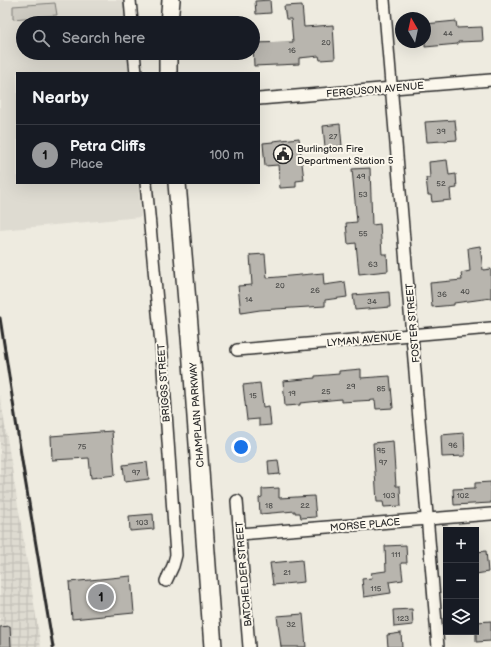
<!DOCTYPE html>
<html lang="en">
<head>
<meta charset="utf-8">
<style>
	:root { --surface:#171b24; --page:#242831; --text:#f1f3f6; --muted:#9ea1a6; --line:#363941; --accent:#98999b }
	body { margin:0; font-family:"Balsamiq Sans",sans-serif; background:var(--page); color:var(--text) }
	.controls { position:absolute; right:12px; bottom:12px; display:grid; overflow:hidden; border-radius:0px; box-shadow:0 4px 16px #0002 }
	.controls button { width:36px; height:36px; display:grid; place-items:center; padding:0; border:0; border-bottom:1px solid var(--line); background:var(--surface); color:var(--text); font:20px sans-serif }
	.compass { position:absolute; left:395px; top:12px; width:36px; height:36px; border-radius:50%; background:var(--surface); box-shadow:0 4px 16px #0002; rotate:351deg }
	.you { position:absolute; left:241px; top:447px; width:14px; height:14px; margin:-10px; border:3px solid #fff; border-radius:50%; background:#1a73e8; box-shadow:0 0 0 6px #1a73e833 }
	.badge { display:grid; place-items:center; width:26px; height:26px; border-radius:50%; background:var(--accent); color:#111; font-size:13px; font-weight:700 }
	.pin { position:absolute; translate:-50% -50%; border:2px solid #fff; box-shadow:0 1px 4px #0006 }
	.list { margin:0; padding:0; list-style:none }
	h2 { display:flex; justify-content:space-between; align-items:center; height:52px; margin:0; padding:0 16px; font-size:17px }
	h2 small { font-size:13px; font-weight:400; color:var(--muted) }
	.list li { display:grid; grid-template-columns:26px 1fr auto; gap:12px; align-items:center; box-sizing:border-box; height:60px; padding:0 16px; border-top:1px solid var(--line) }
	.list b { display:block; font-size:15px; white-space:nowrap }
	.list p { margin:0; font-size:13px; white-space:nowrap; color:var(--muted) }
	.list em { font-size:13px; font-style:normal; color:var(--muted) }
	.icon { flex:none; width:22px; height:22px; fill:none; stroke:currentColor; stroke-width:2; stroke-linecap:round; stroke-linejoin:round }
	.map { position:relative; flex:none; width:491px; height:647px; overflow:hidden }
	.search { position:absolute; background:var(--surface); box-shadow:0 4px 16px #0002; left:16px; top:16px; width:244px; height:44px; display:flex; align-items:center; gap:10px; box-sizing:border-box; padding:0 14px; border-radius:22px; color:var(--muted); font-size:15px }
	.panel { position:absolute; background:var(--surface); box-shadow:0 4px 16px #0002; left:16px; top:72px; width:244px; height:112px; border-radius:0px }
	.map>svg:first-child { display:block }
	.built { fill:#dedbd1 }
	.industrial { fill:url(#industrial-grid) }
	.green { fill:#cecbc2; stroke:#7c7b76 }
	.building { fill:#b8b5ae; stroke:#2b2b2b }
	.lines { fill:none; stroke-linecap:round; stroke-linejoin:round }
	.minor-casing { stroke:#2b2b2b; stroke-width:14 }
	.primary-casing { stroke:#2b2b2b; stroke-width:20 }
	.minor { stroke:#fbf7ec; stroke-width:11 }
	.primary { stroke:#fbf7ec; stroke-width:17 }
	.rail { stroke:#2b2b2b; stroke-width:3 }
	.labels { text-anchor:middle; stroke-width:4; stroke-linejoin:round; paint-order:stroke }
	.number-label { font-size:8px; fill:#4e4e4c }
	.street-label { font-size:10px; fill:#2b2b2b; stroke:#fbf7ec }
	.poi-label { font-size:10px; fill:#2b2b2b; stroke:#fbf7ec; text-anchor:start }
</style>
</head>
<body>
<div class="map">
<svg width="491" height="647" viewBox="0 0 491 647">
	<defs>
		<pattern id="industrial-grid" width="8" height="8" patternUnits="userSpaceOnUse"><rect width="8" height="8" fill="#dedbd1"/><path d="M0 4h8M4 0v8" fill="none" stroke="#bfbcb4"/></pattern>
	</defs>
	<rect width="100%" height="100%" fill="#eeebe0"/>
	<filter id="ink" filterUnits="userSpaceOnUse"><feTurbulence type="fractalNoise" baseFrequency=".025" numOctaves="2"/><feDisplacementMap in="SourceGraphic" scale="8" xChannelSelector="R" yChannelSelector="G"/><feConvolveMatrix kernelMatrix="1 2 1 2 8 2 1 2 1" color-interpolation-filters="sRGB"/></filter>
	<g filter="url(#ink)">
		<polygon class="built" points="0,0 124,0 126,23 23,23 23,53 128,53 130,73 17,73 17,183 138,183 141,217 0,230"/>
		<polygon class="industrial" points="0,395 41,647 0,647"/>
		<polygon class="green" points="55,3 57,15 13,19 13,6"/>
		<g class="building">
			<polygon points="270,0 271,13 256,14 255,1"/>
			<polygon points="302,5 304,27 333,25 335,59 320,60 319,56 299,58 299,64 254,66 253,43 293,42 291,19 286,19 284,6"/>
			<polygon points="456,21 457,28 482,27 483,41 458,42 458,44 425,47 425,24"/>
			<polygon points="455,120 457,140 427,142 425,122"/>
			<polygon points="340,124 342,146 325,147 323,126"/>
			<polygon points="299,138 304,180 296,181 296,187 280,188 278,165 265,166 263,143 273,142 273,141"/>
			<polygon points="447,160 449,175 456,174 457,188 450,189 451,200 432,202 431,195 428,195 426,178 430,178 429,162"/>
			<polygon points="370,168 372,225 380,224 382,254 387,254 388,271 359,274 356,243 348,244 346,223 357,222 352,169"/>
			<polygon points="480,246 483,270 491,269 491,298 454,303 454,305 432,307 430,283 462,280 461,273 470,271 468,248"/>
			<polygon points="265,254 267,278 323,273 324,285 345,282 347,297 325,300 325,306 260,310 241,313 238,286 252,285 250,255"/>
			<polygon points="389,292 390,307 355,310 353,295"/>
			<polygon points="361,369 361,378 390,376 393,408 376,409 375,400 341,402 341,399 300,403 300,405 285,406 283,381 315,378 315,376 339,374 339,371"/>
			<polygon points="260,383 263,407 269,406 271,425 259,426 259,419 247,420 243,385"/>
			<polygon points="112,431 115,475 91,478 89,458 52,460 51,436"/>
			<polygon points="464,433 465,456 442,457 441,435"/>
			<polygon points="393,441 396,486 400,486 401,506 384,507 383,502 377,502 373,443"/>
			<polygon points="278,460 280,474 269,475 268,461"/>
			<polygon points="147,462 149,479 125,482 123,465"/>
			<polygon points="491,482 491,503 454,505 453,489 475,488 475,483"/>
			<polygon points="279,488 279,498 314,496 316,517 301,518 300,513 295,513 295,511 260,514 259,498 262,497 262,489"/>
			<polygon points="153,514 154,529 130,531 129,516"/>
			<polygon points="406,545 407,563 401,563 403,580 389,582 391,593 364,597 362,579 372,578 371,573 386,571 385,546"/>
			<polygon points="486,551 488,572 476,574 476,552"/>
			<polygon points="302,560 304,582 273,585 270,563"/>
			<polygon points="131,576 134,613 72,619 69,582"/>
			<polygon points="412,609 413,625 394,627 393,610"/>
			<polygon points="303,614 306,647 281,647 277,616"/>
			<polygon points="491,621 491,641 476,642 476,622"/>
			<polygon points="10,626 11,647 0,647 0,627"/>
			<polygon points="401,633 402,647 388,647 387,635"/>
		</g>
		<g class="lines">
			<defs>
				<g id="minor">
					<polyline points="130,0 132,23"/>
					<polyline points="384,0 438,647"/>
					<polyline points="134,53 136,73"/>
					<polyline points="259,99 491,80"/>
					<polyline points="146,183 162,355 176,555 173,566 166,581"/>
					<polyline points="237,350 491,328"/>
					<polyline points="237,501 249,647"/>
					<polyline points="240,534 491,514"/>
				</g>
				<g id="primary">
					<polyline points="169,23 171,0"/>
					<polyline points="168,53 168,73"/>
					<polyline points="177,183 191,349 213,647"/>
				</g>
			</defs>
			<use href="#minor" class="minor-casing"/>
			<use href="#primary" class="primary-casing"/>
			<use href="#minor" class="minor"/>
			<use href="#primary" class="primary"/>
			<polyline class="rail" points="0,318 23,467 53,647"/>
		</g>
	</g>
	<defs>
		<symbol id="civic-ring" viewBox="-11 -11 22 22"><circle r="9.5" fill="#fbf7ec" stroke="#2b2b2b" stroke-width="1.5"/><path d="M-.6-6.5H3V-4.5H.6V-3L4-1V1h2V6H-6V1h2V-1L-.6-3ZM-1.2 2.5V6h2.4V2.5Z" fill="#2b2b2b"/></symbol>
	</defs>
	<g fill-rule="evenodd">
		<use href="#civic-ring" x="272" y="143" width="22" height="22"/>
	</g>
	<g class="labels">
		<g class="number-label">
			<text x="448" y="36">44</text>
			<text x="326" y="45">20</text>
			<text x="292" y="53">16</text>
			<text x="441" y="134">39</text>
			<text x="333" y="139">27</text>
			<text x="361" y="179">49</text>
			<text x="441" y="186">52</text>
			<text x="363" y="197">53</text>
			<text x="363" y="236">55</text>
			<text x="373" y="267">63</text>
			<text x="280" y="288">20</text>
			<text x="315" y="293">26</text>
			<text x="465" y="294">40</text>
			<text x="442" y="297">36</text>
			<text x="249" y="302">14</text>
			<text x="372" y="304">34</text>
			<text x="351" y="389">29</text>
			<text x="381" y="391">85</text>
			<text x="326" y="394">25</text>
			<text x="292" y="396">19</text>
			<text x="253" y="398">15</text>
			<text x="453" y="448">96</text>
			<text x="82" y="449">75</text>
			<text x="381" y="453">95</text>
			<text x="383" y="465">97</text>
			<text x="136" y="475">97</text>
			<text x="389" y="498">103</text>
			<text x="463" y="498">102</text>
			<text x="269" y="508">18</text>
			<text x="305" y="508">22</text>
			<text x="142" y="525">103</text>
			<text x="396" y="557">111</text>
			<text x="287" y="575">21</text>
			<text x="376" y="591">115</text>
			<text x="403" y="621">123</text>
			<text x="291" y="627">32</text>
		</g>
		<g class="street-label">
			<text transform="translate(375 89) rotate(-5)" y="4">FERGUSON AVENUE</text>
			<text transform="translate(412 323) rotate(-95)" y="4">FOSTER STREET</text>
			<text transform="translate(364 339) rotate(-5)" y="4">LYMAN AVENUE</text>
			<text transform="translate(163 383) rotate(-94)" y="4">BRIGGS STREET</text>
			<text transform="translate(196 415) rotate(-94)" y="4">CHAMPLAIN PARKWAY</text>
			<text transform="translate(365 524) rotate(-5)" y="4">MORSE PLACE</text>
			<text transform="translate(243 574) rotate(-95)" y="4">BATCHELDER STREET</text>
		</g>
		<g class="poi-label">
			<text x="297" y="152">Burlington Fire<tspan x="297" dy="12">Department Station 5</tspan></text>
		</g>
	</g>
</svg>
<div class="controls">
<button>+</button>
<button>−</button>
<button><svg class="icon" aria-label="layers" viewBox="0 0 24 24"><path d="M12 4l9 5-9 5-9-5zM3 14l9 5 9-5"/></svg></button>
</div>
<svg class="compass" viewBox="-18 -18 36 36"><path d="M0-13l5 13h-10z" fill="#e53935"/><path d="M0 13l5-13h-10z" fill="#9ea1a6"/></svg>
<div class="you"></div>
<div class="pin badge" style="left:101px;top:597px">1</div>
<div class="search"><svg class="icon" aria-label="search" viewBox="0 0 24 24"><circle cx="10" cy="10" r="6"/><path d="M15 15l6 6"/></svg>Search here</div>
<section class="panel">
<h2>Nearby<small></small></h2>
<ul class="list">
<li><span class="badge">1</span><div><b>Petra Cliffs</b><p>Place</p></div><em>100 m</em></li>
</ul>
</section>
</div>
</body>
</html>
